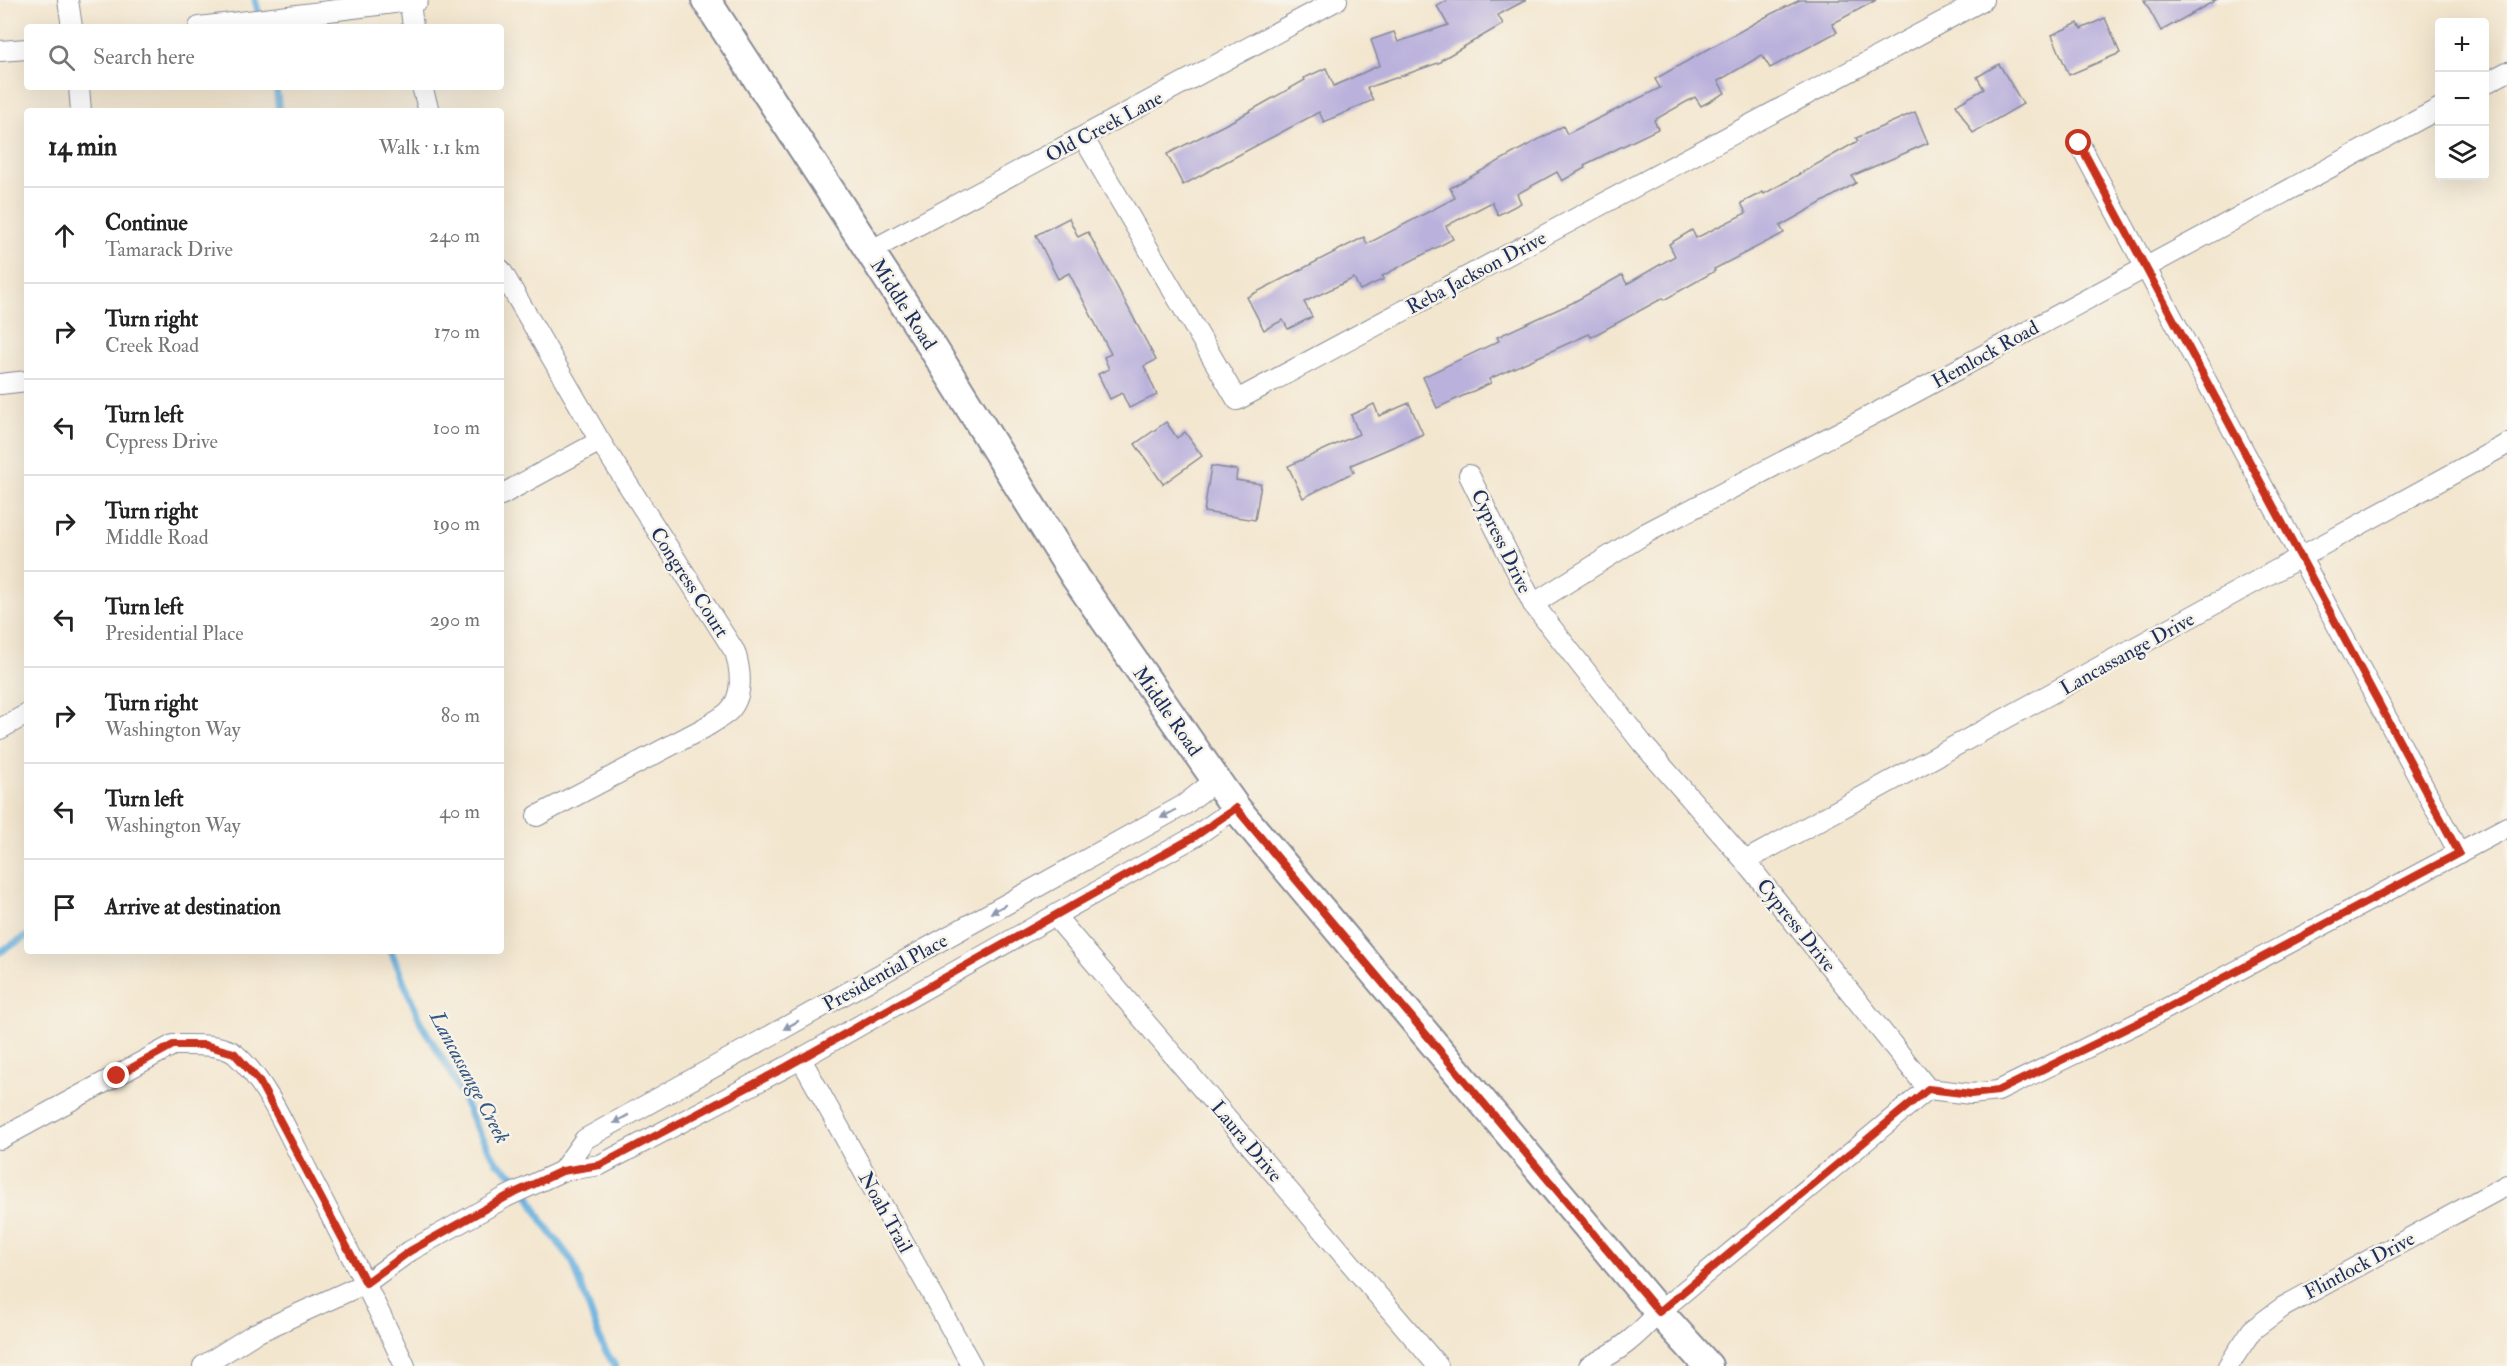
<!DOCTYPE html>
<html lang="en">
<head>
<meta charset="utf-8">
<style>
	:root { --surface:#fff; --page:#f6f6f6; --text:#222; --muted:#767676; --line:#e0e0e0 }
	body { margin:0; font-family:"IM FELL Double Pica",serif; background:var(--page); color:var(--text) }
	.controls { position:absolute; right:18px; top:18px; display:grid; overflow:hidden; border-radius:6px; box-shadow:0 6px 24px #0002 }
	.controls button { width:54px; height:54px; display:grid; place-items:center; padding:0; border:0; border-bottom:2px solid var(--line); background:var(--surface); color:var(--text); font:30px sans-serif }
	.stop { position:absolute; width:18px; height:18px; margin:-14px; border:4px solid #c8321e; border-radius:50%; background:#fff }
	.stop.end { background:#c8321e; border-color:#fff; box-shadow:0 2px 6px #0008 }
	.list { margin:0; padding:0; list-style:none }
	h2 { display:flex; justify-content:space-between; align-items:center; height:78px; margin:0; padding:0 24px; font-size:26px }
	h2 small { font-size:20px; font-weight:400; color:var(--muted) }
	.list li { display:grid; grid-template-columns:39px 1fr auto; gap:18px; align-items:center; box-sizing:border-box; height:96px; padding:0 24px; border-top:2px solid var(--line) }
	.list b { display:block; font-size:22px; white-space:nowrap }
	.list p { margin:0; font-size:20px; white-space:nowrap; color:var(--muted) }
	.list em { font-size:20px; font-style:normal; color:var(--muted) }
	.icon { flex:none; width:33px; height:33px; fill:none; stroke:currentColor; stroke-width:2; stroke-linecap:round; stroke-linejoin:round }
	.map { position:relative; flex:none; width:2507px; height:1366px; overflow:hidden }
	.search { position:absolute; background:var(--surface); box-shadow:0 6px 24px #0002; left:24px; top:24px; width:480px; height:66px; display:flex; align-items:center; gap:15px; box-sizing:border-box; padding:0 21px; border-radius:6px; color:var(--muted); font-size:22px }
	.panel { position:absolute; background:var(--surface); box-shadow:0 6px 24px #0002; left:24px; top:108px; width:480px; height:846px; border-radius:6px }
	.map>svg:first-child { display:block }
	.lines { fill:none; stroke-linecap:round; stroke-linejoin:round }
	.stream { stroke:#67b0df; stroke-width:7 }
	.building { fill:#bab1dc }
	.street-casing { stroke:#878a96; stroke-width:22 }
	.secondary-casing { stroke:#878a96; stroke-width:32 }
	.street { stroke:#fff; stroke-width:20 }
	.secondary { stroke:#fff; stroke-width:28 }
	.oneway { fill:#8d97ae }
	.route { stroke:#c8321e; stroke-width:8 }
	.labels { text-anchor:middle; stroke-width:5; stroke-linejoin:round; paint-order:stroke }
	.street-label { font-size:20px; fill:#1b2f5e; stroke:#f7f3e8 }
	.water-label { font-size:21px; font-style:italic; fill:#325685; stroke:#f7f3e8 }
</style>
</head>
<body>
<div class="map">
<svg width="2507" height="1366" viewBox="0 0 2507 1366">
	<rect width="100%" height="100%" fill="#f7f3e8"/>
	<filter id="ink" filterUnits="userSpaceOnUse"><feTurbulence type="fractalNoise" baseFrequency=".0167" numOctaves="2"/><feDisplacementMap in="SourceGraphic" scale="12" xChannelSelector="R" yChannelSelector="G"/><feConvolveMatrix kernelMatrix="1 2 1 2 8 2 1 2 1" color-interpolation-filters="sRGB"/></filter>
	<filter id="wash" filterUnits="userSpaceOnUse"><feTurbulence type="fractalNoise" baseFrequency=".008" numOctaves="4" result="noise"/><feDisplacementMap in="SourceGraphic" scale="24" xChannelSelector="R" yChannelSelector="G"/><feGaussianBlur stdDeviation="1.35" result="paint"/><feColorMatrix in="noise" values="0 0 0 0 0 0 0 0 0 0 0 0 0 0 0 0 0 1.4 0 .05"/><feComposite in="paint" operator="in"/></filter>
	<g filter="url(#wash)">
		<rect width="100%" height="100%" fill="#f3e6cf"/>
		<g class="lines">
			<g class="stream">
				<polyline points="255,0 260,18"/>
				<polyline points="276,87 279,111"/>
				<polyline points="391,951 422,1025 453,1076 475,1125 497,1163 521,1180 542,1221 573,1262 602,1345 615,1366"/>
				<polyline points="0,952 27,936"/>
			</g>
		</g>
		<g id="blocks">
			<g class="building">
				<polygon points="1448,0 1526,0 1498,15 1503,24 1441,60 1441,62 1367,88 1373,100 1324,122 1319,112 1183,185 1167,154 1236,119 1305,80 1304,78 1326,68 1334,86 1380,65 1371,40 1394,32 1398,42 1448,25 1437,6"/>
				<polygon points="1800,0 1876,0 1832,24 1837,32 1770,68 1762,55 1718,81 1725,93 1701,106 1695,97 1654,120 1658,129 1584,165 1585,168 1562,181 1557,172 1517,194 1521,203 1498,215 1492,202 1446,226 1453,239 1382,276 1384,279 1360,290 1354,278 1304,302 1312,317 1288,329 1283,320 1264,330 1247,297 1364,237 1367,244 1455,198 1450,188 1563,126 1567,134 1660,88 1655,79 1771,14"/>
				<polygon points="2144,0 2216,0 2161,31"/>
				<polygon points="2105,18 2120,53 2069,75 2052,35 2078,23 2081,29"/>
				<polygon points="1999,64 2023,104 1973,133 1956,105 1984,89 1977,77"/>
				<polygon points="1915,112 1928,143 1852,176 1856,183 1780,226 1784,233 1714,269 1715,271 1664,300 1663,298 1591,337 1589,334 1489,379 1491,383 1437,408 1423,377 1499,341 1497,337 1572,303 1622,275 1627,284 1675,256 1669,244 1692,230 1696,238 1746,213 1741,203 1763,192 1764,194 1858,141 1856,138"/>
				<polygon points="1069,218 1078,237 1088,232 1156,360 1144,366 1157,395 1129,408 1122,393 1110,399 1098,374 1109,369 1104,357 1111,354 1069,273 1058,279 1036,235"/>
				<polygon points="1409,403 1423,434 1351,465 1354,472 1303,498 1288,466 1359,434 1351,415 1374,404 1379,416"/>
				<polygon points="1166,422 1177,438 1185,432 1202,456 1163,484 1135,444"/>
				<polygon points="1211,466 1237,470 1236,480 1261,484 1255,520 1204,512"/>
			</g>
		</g>
	</g>
	<g filter="url(#ink)">
		<use href="#blocks" fill-opacity="0" stroke="#878a96" stroke-width="1.5"/>
		<g class="lines">
			<defs>
				<g id="street">
					<polyline points="68,0 72,27"/>
					<polyline points="410,2 413,27"/>
					<polyline points="199,27 418,0"/>
					<polyline points="0,51 27,49"/>
					<polyline points="2484,84 2507,72"/>
					<polyline points="79,87 81,111"/>
					<polyline points="422,87 429,111"/>
					<polyline points="1083,137 1237,400 1983,0"/>
					<polyline points="2079,143 2459,853"/>
					<polyline points="870,251 1337,0"/>
					<path d="M501,270L600,441L735,652C741,671 744,697 728,712C721,718 712,723 704,728L537,816"/>
					<polyline points="0,384 27,381"/>
					<polyline points="1469,475 1533,604 1642,743 1745,861 1928,1089"/>
					<polyline points="501,495 600,441"/>
					<polyline points="1533,604 1646,533 1912,394 2440,108"/>
					<polyline points="0,729 27,714"/>
					<polyline points="1745,861 2507,444"/>
					<polyline points="1055,916 1438,1366"/>
					<polyline points="801,1059 972,1366"/>
					<polyline points="1928,1089 1971,1094 1998,1091 2156,1014 2507,827"/>
					<path d="M0,1139L173,1045C190,1045 221,1043 235,1054C267,1082 288,1133 307,1170C341,1235 374,1300 405,1366"/>
					<polyline points="562,1171 585,1139 1184,805 1216,780"/>
					<polyline points="203,1366 254,1334 366,1283 410,1251 506,1197 562,1171 600,1165 786,1067 1194,837 1236,808"/>
					<path d="M1589,1366C1620,1351 1636,1337 1659,1312L1928,1089"/>
					<polyline points="2228,1366 2252,1330 2283,1307 2507,1185"/>
				</g>
				<polyline id="secondary" points="706,0 931,345 1076,578 1216,780 1236,808 1659,1312 1708,1366"/>
			</defs>
			<use href="#street" class="street-casing"/>
			<use href="#secondary" class="secondary-casing"/>
			<use href="#street" class="street"/>
			<use href="#secondary" class="secondary"/>
		</g>
		<defs><path id="oneway-solid" d="M-6-.8H1V-3.2L6.5 0L1 3.2V.8H-6Z" transform="scale(1.5)"/></defs>
		<g class="oneway">
			<use href="#oneway-solid" transform="translate(1168 814) rotate(151)"/>
			<use href="#oneway-solid" transform="translate(998 909) rotate(151)"/>
			<use href="#oneway-solid" transform="translate(791 1025) rotate(151)"/>
			<use href="#oneway-solid" transform="translate(621 1119) rotate(151)"/>
		</g>
	</g>
	<g class="lines" filter="url(#ink)">
		<polyline class="route" points="117,1076 173,1045 205,1045 234,1053 259,1081 366,1283 410,1251 506,1197 562,1171 600,1165 786,1067 1194,837 1236,808 1659,1312 1928,1089 1971,1094 1998,1091 2156,1014 2459,853 2079,143"/>
	</g>
	<g class="labels">
		<g class="street-label">
			<text transform="translate(1104 126) rotate(-28)" y="7">Old Creek Lane</text>
			<text transform="translate(1476 272) rotate(-28)" y="7">Reba Jackson Drive</text>
			<text transform="translate(904 304) rotate(57)" y="7">Middle Road</text>
			<text transform="translate(1985 354) rotate(-29)" y="7">Hemlock Road</text>
			<text transform="translate(1502 541) rotate(64)" y="7">Cypress Drive</text>
			<text transform="translate(690 582) rotate(57)" y="7">Congress Court</text>
			<text transform="translate(2127 653) rotate(-29)" y="7">Lancassange Drive</text>
			<text transform="translate(1168 711) rotate(55)" y="7">Middle Road</text>
			<text transform="translate(1797 925) rotate(51)" y="7">Cypress Drive</text>
			<text transform="translate(885 972) rotate(-29)" y="7">Presidential Place</text>
			<text transform="translate(1247 1141) rotate(50)" y="7">Laura Drive</text>
			<text transform="translate(886 1212) rotate(61)" y="7">Noah Trail</text>
			<text transform="translate(2359 1265) rotate(-28)" y="7">Flintlock Drive</text>
		</g>
		<g class="water-label">
			<text transform="translate(470 1077) rotate(62)" y="7">Lancassange Creek</text>
		</g>
	</g>
</svg>
<div class="controls">
<button>+</button>
<button>−</button>
<button><svg class="icon" aria-label="layers" viewBox="0 0 24 24"><path d="M12 4l9 5-9 5-9-5zM3 14l9 5 9-5"/></svg></button>
</div>
<div class="stop" style="left:2079px;top:143px"></div>
<div class="stop end" style="left:117px;top:1076px"></div>
<div class="search"><svg class="icon" aria-label="search" viewBox="0 0 24 24"><circle cx="10" cy="10" r="6"/><path d="M15 15l6 6"/></svg>Search here</div>
<section class="panel">
<h2>14 min<small>Walk · 1.1 km</small></h2>
<ul class="list">
<li><svg class="icon" aria-label="ahead" viewBox="0 0 24 24"><path d="M12 20V5M6 11l6-6 6 6"/></svg><div><b>Continue</b><p>Tamarack Drive</p></div><em>240 m</em></li>
<li><svg class="icon" aria-label="right" viewBox="0 0 24 24"><path d="M7 20v-9h11M14 6l5 5-5 5"/></svg><div><b>Turn right</b><p>Creek Road</p></div><em>170 m</em></li>
<li><svg class="icon" aria-label="left" viewBox="0 0 24 24"><path d="M17 20v-9H6M10 6l-5 5 5 5"/></svg><div><b>Turn left</b><p>Cypress Drive</p></div><em>100 m</em></li>
<li><svg class="icon" aria-label="right" viewBox="0 0 24 24"><path d="M7 20v-9h11M14 6l5 5-5 5"/></svg><div><b>Turn right</b><p>Middle Road</p></div><em>190 m</em></li>
<li><svg class="icon" aria-label="left" viewBox="0 0 24 24"><path d="M17 20v-9H6M10 6l-5 5 5 5"/></svg><div><b>Turn left</b><p>Presidential Place</p></div><em>290 m</em></li>
<li><svg class="icon" aria-label="right" viewBox="0 0 24 24"><path d="M7 20v-9h11M14 6l5 5-5 5"/></svg><div><b>Turn right</b><p>Washington Way</p></div><em>80 m</em></li>
<li><svg class="icon" aria-label="left" viewBox="0 0 24 24"><path d="M17 20v-9H6M10 6l-5 5 5 5"/></svg><div><b>Turn left</b><p>Washington Way</p></div><em>40 m</em></li>
<li><svg class="icon" aria-label="arrive" viewBox="0 0 24 24"><path d="M6 21V4h12l-3 4 3 4H6"/></svg><div><b>Arrive at destination</b></div></li>
</ul>
</section>
</div>
</body>
</html>
